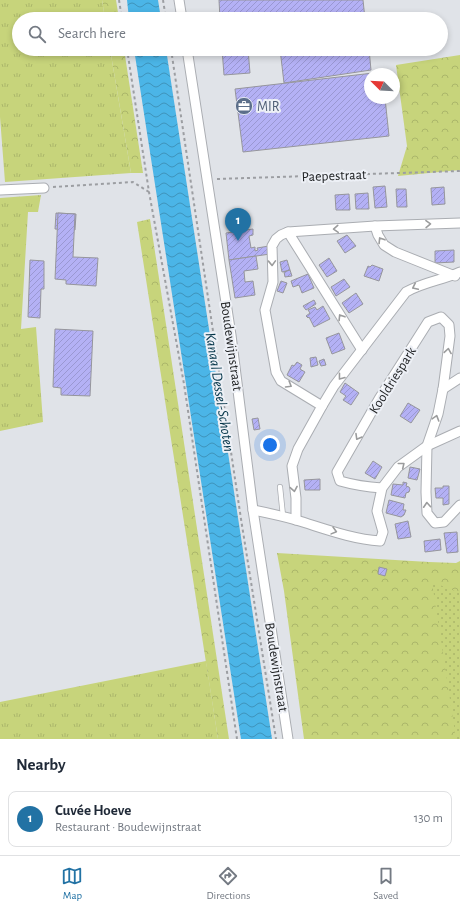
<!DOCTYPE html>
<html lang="en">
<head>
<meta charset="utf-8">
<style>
	:root { --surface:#fff; --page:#f2f2f3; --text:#1f2937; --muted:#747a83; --line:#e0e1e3; --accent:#2272a4 }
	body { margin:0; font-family:"Alegreya Sans",sans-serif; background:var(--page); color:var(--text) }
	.compass { position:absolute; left:364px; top:68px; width:36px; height:36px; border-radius:50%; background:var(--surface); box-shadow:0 2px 6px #0003; rotate:294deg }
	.you { position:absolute; left:270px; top:445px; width:14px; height:14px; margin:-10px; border:3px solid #fff; border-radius:50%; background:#1a73e8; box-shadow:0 0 0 6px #1a73e833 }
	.badge { display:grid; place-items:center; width:26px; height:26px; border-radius:50%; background:var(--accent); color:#fff; font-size:13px; font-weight:700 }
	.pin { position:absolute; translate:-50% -33px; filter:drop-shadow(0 1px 2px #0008) }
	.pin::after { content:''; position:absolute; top:21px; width:14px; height:12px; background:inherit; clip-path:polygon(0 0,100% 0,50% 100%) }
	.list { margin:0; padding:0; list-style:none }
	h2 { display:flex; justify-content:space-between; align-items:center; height:52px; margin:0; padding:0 16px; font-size:17px }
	h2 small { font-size:13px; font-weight:400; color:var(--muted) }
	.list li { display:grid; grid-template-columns:26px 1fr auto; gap:12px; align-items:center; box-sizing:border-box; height:56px; margin:0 8px 8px; padding:0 8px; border:1px solid var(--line); border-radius:8px }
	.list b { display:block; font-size:15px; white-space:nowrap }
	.list p { margin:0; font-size:13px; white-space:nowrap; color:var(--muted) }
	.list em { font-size:13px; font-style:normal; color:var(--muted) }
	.icon { flex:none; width:22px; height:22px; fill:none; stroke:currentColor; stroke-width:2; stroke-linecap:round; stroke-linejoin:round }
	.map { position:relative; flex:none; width:460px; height:739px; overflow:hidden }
	.search { position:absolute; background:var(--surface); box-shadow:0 2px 6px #0003; left:12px; right:12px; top:12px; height:44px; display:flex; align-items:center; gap:10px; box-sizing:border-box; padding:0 14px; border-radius:22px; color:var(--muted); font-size:15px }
	.sheet { height:116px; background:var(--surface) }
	nav { display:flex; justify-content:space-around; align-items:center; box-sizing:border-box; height:56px; border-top:1px solid var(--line); background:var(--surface); font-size:11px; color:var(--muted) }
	nav a { display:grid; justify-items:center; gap:2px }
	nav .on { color:var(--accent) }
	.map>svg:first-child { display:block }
	.grass { fill:url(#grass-tufts) }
	.forest { fill:url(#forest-crowns) }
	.park { fill:url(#park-dots) }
	.water { fill:url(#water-waves) }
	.building { fill:url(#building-hatch); stroke:#96969c }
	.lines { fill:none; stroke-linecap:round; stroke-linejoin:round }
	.service-casing { stroke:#aaadb2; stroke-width:6 }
	.minor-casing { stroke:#aaadb2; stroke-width:11 }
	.path { stroke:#9c9ea2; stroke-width:2; stroke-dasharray:3 3; stroke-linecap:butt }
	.service { stroke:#fff; stroke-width:4.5 }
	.minor { stroke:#fff; stroke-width:9 }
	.oneway { stroke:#9b9c9d }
	.labels { text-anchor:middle; stroke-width:4; stroke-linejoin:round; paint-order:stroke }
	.service-label { font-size:14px; fill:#4e5e75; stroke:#edf0f6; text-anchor:start }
	.street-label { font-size:14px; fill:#212325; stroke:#edf0f6 }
	.water-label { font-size:15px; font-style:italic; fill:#023347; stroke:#edf0f6 }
</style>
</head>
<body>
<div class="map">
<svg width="460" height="739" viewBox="0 0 460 739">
	<defs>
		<pattern id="grass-tufts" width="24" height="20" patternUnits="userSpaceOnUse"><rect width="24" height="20" fill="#c7d47b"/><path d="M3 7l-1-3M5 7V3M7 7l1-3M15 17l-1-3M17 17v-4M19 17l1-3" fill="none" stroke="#abb66a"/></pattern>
		<pattern id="forest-crowns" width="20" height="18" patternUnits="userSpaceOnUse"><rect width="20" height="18" fill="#c7d47b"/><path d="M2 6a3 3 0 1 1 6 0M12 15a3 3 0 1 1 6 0" fill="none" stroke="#abb66a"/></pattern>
		<pattern id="park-dots" width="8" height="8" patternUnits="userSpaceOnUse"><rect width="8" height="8" fill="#c7d47b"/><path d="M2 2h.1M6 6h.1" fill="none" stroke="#abb66a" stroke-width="1.8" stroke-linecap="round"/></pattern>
		<pattern id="water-waves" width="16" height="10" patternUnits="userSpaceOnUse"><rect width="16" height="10" fill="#4bb5e7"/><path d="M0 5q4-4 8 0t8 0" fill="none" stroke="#3e93bb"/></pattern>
		<pattern id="building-hatch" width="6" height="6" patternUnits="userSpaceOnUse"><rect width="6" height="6" fill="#b4b1f5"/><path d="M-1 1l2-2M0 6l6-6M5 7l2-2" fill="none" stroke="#9a98d2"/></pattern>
	</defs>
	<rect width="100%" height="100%" fill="#e0e3e8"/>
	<g class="grass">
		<polygon points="0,0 102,0 105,19 19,19 19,49 110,49 131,173 5,182 0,117"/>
		<polygon points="41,195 38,212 28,212 21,329 36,327 43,422 0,431 0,198"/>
		<polygon points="206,661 218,739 0,739 0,702"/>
	</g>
	<g class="forest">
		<polygon points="102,0 116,0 119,19 105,19"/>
		<polygon points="110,49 124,49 143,173 131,173"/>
		<polygon points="460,55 460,170 398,176 407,146 396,65"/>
		<polygon points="150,219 229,739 218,739 137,222"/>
		<polygon points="277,553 429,562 456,563 460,561 460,739 304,739 284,591"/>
	</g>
	<polygon class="park" points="432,582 460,593 460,739 456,739"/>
	<g class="water">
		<polygon points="127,0 158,0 161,19 129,19"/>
		<polygon points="134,49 166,49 272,739 241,739"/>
	</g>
	<g class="building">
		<polygon points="219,0 363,0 365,19 220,19"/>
		<polygon points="222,49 248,49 250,73 224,75"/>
		<polygon points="280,49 369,49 371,70 284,83"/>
		<polygon points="382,72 382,74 370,74 370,98 385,98 389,136 243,152 235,89"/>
		<polygon points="385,186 387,207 375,208 373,187"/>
		<polygon points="444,187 445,204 432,205 431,188"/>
		<polygon points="396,189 406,189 407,207 397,207"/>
		<polygon points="368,193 369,209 356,209 355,194"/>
		<polygon points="349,194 350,210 336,210 335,195"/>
		<polygon points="56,213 76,214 75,230 55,229"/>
		<polygon points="58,213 75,214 73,257 98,258 96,286 66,284 66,280 55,279"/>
		<polygon points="253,229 253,235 249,236 251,248 255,247 255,251 258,250 257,248 269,246 270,254 229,260 226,233"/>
		<polygon points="347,235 356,246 345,253 337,241"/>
		<polygon points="454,250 454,262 435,263 435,251"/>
		<polygon points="256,256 258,269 244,271 245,282 253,281 255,295 235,298 229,260"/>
		<polygon points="329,258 337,271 327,277 319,265"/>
		<polygon points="30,260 44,261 44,289 41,289 40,318 28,317"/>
		<polygon points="287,260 290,270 282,272 280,262"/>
		<polygon points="372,265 383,269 379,281 364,276 368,266 370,267"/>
		<polygon points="290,270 292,276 285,277 284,272"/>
		<polygon points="308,274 314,288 302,293 299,285 293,287 291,281"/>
		<polygon points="344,279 350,287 336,296 331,287"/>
		<polygon points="281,281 287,283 283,293 277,291"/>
		<polygon points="356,293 363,304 349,313 342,303"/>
		<polygon points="314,300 316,304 306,310 303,306"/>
		<polygon points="323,306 330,319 314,327 309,317 308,318 306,316 310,313 308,310 315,307 317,310"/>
		<polygon points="55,329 93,331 90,396 61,395 61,388 53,387"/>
		<polygon points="339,333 345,349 332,354 326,338"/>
		<polygon points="316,357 318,365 311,367 310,358"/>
		<polygon points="324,359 326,365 321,366 319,361"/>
		<polygon points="297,362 302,365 300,369 305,372 299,382 287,375 292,365 294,366"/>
		<polygon points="345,383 359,393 351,405 343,400 346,396 340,392"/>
		<polygon points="408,403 420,410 411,423 400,416"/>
		<polygon points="258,418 260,429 254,430 252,419"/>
		<polygon points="373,461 382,467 375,479 365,473"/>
		<polygon points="410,467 420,469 417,480 408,478"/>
		<polygon points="320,479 320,490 305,490 304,480"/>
		<polygon points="403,482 407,483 406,486 409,487 410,489 409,492 406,493 405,498 391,495 393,484 403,485"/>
		<polygon points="443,486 449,486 449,504 443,505 443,498 436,498 435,488 443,488"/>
		<polygon points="389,500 404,504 403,510 406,510 404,515 401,517 386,513"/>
		<polygon points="408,521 411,537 398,539 395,524"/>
		<polygon points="457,532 458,552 447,553 444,533"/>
		<polygon points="440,539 441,550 425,552 424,541"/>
		<polygon points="379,567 387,569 385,576 378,574"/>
	</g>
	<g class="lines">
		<defs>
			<polyline id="service" points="280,487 283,516"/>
			<g id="minor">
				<polyline points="179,0 182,19"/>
				<polyline points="187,49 231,335 253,510 288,739"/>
				<polyline points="0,190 44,188"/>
				<polyline points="375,226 378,235 384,245 395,252 455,276"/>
				<polyline points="288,232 362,350"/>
				<polyline points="443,389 460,378"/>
				<path d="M322,406L334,386L406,292C423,282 443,280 460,272"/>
				<path d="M382,488C367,487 354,485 340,481L337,472L379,399L428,322L441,317L449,325L450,336L443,389L438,414L427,446L426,492L427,513L435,523L444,522L460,505"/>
				<path d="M253,510C268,513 282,516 296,520C323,528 351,539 380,541L383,532L377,511L382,488L398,467L427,446L460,431"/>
				<polyline points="296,520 296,498 292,466 298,449 322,406 281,381 276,372 265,310 273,282 272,246 276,239 281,235 288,232 375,226 460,223"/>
			</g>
		</defs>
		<use href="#service" class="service-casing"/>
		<use href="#minor" class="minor-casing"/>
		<g class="path">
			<polyline points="119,0 122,19"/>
			<polyline points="163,0 166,19"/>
			<polyline points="127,49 149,192 184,384 237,739"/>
			<polyline points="171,49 241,519 276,739"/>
			<polyline points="217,179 460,171"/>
			<polyline points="53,187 133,182 149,192"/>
		</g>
		<use href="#service" class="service"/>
		<use href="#minor" class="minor"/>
	</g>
	<defs><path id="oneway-chevron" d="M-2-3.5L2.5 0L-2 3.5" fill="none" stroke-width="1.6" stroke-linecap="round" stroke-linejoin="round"/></defs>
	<g class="oneway">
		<use href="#oneway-chevron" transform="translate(428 224) rotate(-1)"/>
		<use href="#oneway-chevron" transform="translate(336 229) rotate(176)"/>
		<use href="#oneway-chevron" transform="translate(381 240) rotate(-122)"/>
		<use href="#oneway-chevron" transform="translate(272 263) rotate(88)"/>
		<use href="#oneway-chevron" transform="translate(415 287) rotate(155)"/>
		<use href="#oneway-chevron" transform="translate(341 317) rotate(-122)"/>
		<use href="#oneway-chevron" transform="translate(448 351) rotate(-81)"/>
		<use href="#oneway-chevron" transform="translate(341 377) rotate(128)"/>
		<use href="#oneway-chevron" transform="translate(289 385) rotate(31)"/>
		<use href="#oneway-chevron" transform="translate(436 418) rotate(-73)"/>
		<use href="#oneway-chevron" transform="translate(358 437) rotate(120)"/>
		<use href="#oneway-chevron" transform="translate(402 465) rotate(-39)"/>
		<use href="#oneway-chevron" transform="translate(294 489) rotate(80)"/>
		<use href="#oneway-chevron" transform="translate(427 505) rotate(-94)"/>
		<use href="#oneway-chevron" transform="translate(334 531) rotate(15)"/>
	</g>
	<defs>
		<symbol id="office-disc" viewBox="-11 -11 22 22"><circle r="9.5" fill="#5c6f8a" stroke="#edf0f6"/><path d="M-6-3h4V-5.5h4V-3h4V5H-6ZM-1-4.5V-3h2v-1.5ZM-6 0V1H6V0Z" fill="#fff"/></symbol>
	</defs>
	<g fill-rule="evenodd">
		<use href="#office-disc" x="234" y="96" width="20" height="20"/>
	</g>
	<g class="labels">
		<g class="service-label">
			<text x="257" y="111">MIR</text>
		</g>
		<g class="street-label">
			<text transform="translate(334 175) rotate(-2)" y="5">Paepestraat</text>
			<text transform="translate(232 346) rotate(82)" y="5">Boudewijnstraat</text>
			<text transform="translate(392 380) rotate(-58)" y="5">Kooldriespark</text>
			<text transform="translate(277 667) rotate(81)" y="5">Boudewijnstraat</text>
		</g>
		<g class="water-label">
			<text transform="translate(220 392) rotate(81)" y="5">Kanaal Dessel-Schoten</text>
		</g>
	</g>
</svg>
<svg class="compass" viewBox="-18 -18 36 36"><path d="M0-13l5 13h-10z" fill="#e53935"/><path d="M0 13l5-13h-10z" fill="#747a83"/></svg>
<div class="you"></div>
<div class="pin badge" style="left:238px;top:241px">1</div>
<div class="search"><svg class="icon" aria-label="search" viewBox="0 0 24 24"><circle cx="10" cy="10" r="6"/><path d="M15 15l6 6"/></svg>Search here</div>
</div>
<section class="sheet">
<h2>Nearby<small></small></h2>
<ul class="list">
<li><span class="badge">1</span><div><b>Cuvée Hoeve</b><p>Restaurant · Boudewijnstraat</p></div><em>130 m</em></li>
</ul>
</section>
<nav>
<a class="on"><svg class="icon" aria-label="map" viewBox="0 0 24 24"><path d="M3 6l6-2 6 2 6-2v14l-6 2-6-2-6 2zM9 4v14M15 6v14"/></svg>Map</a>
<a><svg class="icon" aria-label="directions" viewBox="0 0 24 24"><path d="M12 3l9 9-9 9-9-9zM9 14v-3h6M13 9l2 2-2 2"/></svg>Directions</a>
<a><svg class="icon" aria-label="saved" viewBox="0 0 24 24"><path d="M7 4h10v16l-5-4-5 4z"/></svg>Saved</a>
</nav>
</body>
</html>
